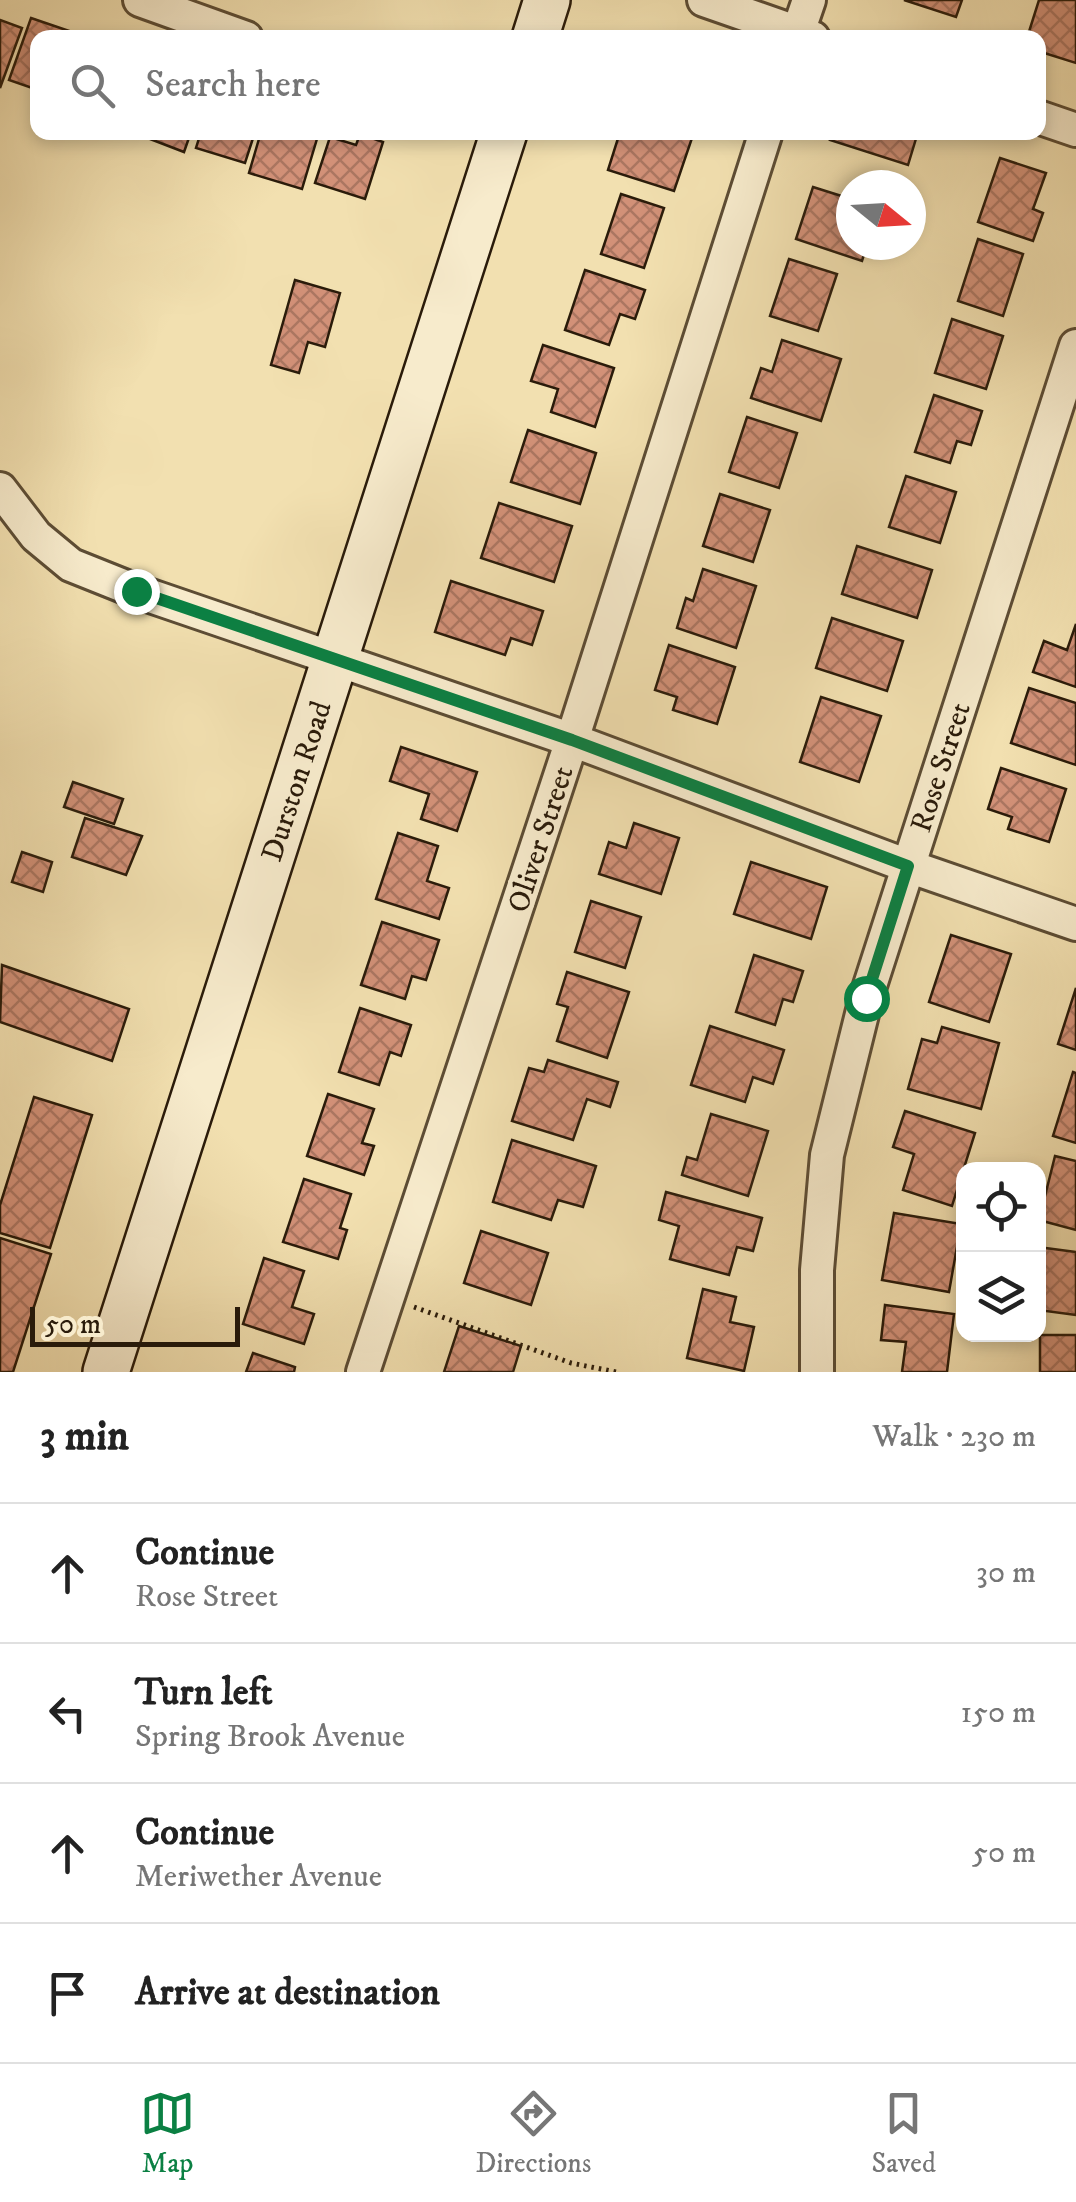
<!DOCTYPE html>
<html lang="en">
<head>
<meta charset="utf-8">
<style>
	:root { --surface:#fff; --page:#f2f2f2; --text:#222; --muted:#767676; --line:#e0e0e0; --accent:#0b8043 }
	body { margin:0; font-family:"IM FELL DW Pica",serif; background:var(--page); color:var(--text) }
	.controls { position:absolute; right:30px; bottom:30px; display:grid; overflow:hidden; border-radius:20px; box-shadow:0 5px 15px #0003 }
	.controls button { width:90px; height:90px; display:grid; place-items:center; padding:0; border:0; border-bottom:2px solid var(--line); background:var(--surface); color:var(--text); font:50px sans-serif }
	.compass { position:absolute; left:836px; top:170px; width:90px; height:90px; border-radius:50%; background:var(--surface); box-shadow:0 5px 15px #0003; rotate:108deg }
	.scale { position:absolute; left:30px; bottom:25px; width:210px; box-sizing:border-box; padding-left:10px; border:5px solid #2a1b0a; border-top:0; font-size:28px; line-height:35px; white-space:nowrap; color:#2a1b0a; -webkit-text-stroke:8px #f7ebcc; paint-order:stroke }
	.stop { position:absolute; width:30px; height:30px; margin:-22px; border:8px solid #0b8043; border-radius:50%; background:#fff }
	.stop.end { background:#0b8043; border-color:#fff; box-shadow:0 2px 10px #0008 }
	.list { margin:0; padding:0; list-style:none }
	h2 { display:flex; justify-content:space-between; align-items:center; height:130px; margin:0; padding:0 40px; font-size:42px }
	h2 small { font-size:32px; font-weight:400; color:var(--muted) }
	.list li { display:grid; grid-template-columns:65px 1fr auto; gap:30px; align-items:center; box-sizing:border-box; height:140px; padding:0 40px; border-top:2px solid var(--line) }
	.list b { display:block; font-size:38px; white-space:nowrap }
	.list p { margin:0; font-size:32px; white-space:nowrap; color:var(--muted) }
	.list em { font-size:32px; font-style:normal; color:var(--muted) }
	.icon { flex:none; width:55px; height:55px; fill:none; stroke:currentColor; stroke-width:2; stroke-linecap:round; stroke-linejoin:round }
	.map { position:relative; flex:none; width:1076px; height:1372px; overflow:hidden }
	.search { position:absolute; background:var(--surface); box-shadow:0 5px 15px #0003; left:30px; right:30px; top:30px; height:110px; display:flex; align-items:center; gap:25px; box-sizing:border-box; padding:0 35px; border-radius:20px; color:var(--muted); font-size:38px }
	.sheet { height:690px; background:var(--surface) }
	nav { display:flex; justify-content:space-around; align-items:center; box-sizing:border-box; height:140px; border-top:2px solid var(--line); background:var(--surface); font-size:28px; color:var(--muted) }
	nav a { display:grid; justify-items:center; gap:5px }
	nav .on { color:var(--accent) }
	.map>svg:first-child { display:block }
	.building { fill:url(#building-cross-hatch); stroke:#2a1b0a; stroke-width:2.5 }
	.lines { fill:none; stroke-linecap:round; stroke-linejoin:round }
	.minor-casing { stroke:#5c4c34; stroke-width:38 }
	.secondary-casing { stroke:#2a1b0a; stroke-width:50 }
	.path { stroke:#2a1b0a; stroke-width:5; stroke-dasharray:2.5 5; stroke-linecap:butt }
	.minor { stroke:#f7ebcc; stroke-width:32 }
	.secondary { stroke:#f7ebcc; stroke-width:45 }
	.route { stroke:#0b8043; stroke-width:12 }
	.labels { text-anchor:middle; stroke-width:9; stroke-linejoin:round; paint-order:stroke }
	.street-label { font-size:30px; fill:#2a1b0a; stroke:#f7ebcc }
</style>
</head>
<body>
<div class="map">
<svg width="1076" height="1372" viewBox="0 0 1076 1372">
	<defs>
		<pattern id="building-cross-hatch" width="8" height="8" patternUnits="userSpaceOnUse" patternTransform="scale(2.5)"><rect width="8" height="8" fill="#d29178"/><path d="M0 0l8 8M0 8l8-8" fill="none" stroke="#ab7661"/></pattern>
	</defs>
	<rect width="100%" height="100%" fill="#f2e0b0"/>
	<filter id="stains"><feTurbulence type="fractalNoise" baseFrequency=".002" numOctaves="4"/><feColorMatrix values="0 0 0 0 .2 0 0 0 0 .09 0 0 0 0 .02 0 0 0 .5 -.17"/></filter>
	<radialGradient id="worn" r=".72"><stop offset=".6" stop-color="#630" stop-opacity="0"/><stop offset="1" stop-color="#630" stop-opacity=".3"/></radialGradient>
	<g class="building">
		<polygon points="904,0 962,0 956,17"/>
		<polygon points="1039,0 1076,0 1076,63 1038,51 1038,38 1027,38"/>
		<polygon points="31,18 78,34 76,38 38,38 38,90 9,80"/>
		<polygon points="0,20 22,28 0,88"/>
		<polygon points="132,132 191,132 184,152"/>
		<polygon points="201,132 255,132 245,163 196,148"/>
		<polygon points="261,132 319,132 302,189 249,173"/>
		<polygon points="620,132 676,132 692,138 674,191 608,170"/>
		<polygon points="833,132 918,132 908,165 830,140"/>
		<polygon points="360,134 383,142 365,199 315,183 330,137 356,145"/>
		<polygon points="1000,158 1046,173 1033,209 1043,213 1033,241 978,222"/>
		<polygon points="813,187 851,199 851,245 867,245 862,261 796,239"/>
		<polygon points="621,194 664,208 644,268 601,254"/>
		<polygon points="978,239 1023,254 1003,316 958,301"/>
		<polygon points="789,259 837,274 818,331 770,316"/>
		<polygon points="585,270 645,290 635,319 620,314 609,345 565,330"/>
		<polygon points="295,280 340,293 325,347 308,342 299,373 271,365"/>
		<polygon points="952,319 1003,336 986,389 935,373"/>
		<polygon points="782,340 841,359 821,421 751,398 761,368 772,372"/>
		<polygon points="543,345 614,368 595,427 551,412 558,389 531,381"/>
		<polygon points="934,395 982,411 971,445 957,441 950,463 915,452"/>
		<polygon points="747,417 797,433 779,488 729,472"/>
		<polygon points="528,430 596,453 580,504 511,482"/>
		<polygon points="906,476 956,492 940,543 889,527"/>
		<polygon points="720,494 770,510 753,562 703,546"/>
		<polygon points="499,503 572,526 554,582 481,558"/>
		<polygon points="857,546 932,570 917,618 842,594"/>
		<polygon points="703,569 756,586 736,648 677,628 686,598 693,601"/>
		<polygon points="451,581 543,611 532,645 511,638 505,655 435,632"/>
		<polygon points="832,618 903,641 887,691 816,668"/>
		<polygon points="1076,624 1076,687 1033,672 1044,641 1067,650"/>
		<polygon points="669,645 735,667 717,724 673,710 677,697 655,690"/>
		<polygon points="1029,688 1076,703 1076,765 1011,743"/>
		<polygon points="821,697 881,716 859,782 800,762"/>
		<polygon points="401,747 477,772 457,831 421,819 429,794 390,781"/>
		<polygon points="1001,768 1066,789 1049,842 1008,829 1012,817 988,809"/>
		<polygon points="73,782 123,799 114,824 64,807"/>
		<polygon points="85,818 142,836 126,875 72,857"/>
		<polygon points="634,823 679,838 661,894 599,874 609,842 626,848"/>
		<polygon points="398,833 438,846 427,881 449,888 439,919 376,899"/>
		<polygon points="22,852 52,862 43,892 12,882"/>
		<polygon points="751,862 827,887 811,939 734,914"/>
		<polygon points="591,901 641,917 625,968 575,952"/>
		<polygon points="382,922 439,940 426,980 412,976 405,999 361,985"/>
		<polygon points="951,935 1011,954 989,1022 929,1002"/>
		<polygon points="754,955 803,971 793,1002 783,999 775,1025 736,1012"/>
		<polygon points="2,965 129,1009 112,1061 0,1022"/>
		<polygon points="567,972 629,992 607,1058 557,1041 568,1007 557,1004"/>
		<polygon points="1076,988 1076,1050 1058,1044"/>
		<polygon points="360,1008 411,1025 401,1056 390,1052 379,1085 339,1072"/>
		<polygon points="710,1026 784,1050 773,1084 753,1077 745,1102 691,1085"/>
		<polygon points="942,1027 999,1043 981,1109 908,1089 922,1039 937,1043"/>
		<polygon points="548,1060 618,1082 610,1107 587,1099 573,1140 512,1121 529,1068 544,1072"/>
		<polygon points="1073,1072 1076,1073 1076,1143 1053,1136"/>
		<polygon points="328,1094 374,1109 362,1143 374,1146 364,1175 307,1156"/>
		<polygon points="34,1097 92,1115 50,1248 0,1233 0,1205"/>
		<polygon points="905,1111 975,1133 952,1206 903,1190 914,1154 893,1147"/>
		<polygon points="711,1114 768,1131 748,1196 682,1175 687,1157 697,1160"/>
		<polygon points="512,1140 596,1166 583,1207 558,1200 551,1220 493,1202"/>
		<polygon points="1055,1156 1076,1161 1076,1230 1039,1220"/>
		<polygon points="304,1179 351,1194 340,1228 347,1230 338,1259 283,1242"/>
		<polygon points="666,1192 762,1218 753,1251 737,1247 729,1275 670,1259 679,1226 659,1220"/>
		<polygon points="894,1213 961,1224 949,1292 882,1280"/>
		<polygon points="481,1231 548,1253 531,1305 464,1283"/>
		<polygon points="0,1238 51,1254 13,1372 0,1372"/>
		<polygon points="1038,1247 1076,1252 1076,1315 1038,1310"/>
		<polygon points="264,1258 304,1271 292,1307 314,1314 304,1344 243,1324"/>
		<polygon points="703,1289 736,1297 730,1322 754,1327 744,1371 687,1358"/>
		<polygon points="885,1305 954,1314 947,1372 902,1372 906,1342 881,1340"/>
		<polygon points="459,1326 521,1346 513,1372 444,1372"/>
		<rect x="1040" y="1335" width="36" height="37"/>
		<polygon points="253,1353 295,1367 294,1372 246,1372"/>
	</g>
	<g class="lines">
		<defs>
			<g id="minor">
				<polyline points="140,0 246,38"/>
				<polyline points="704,0 813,38"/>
				<polyline points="796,38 809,0"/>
				<polyline points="1038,117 1076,130"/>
				<polyline points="0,489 36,536 71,565 136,591 572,740 908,866 1076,924"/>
				<polyline points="363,1372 572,740 766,132"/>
				<polyline points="817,1372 817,1270 827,1155 866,998 1076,346"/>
			</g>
			<g id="secondary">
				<polyline points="535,38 547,0"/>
				<polyline points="106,1372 504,132"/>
			</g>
		</defs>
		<use href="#minor" class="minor-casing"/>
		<use href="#secondary" class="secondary-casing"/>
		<polyline class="path" points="414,1307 571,1363 616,1372"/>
		<use href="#minor" class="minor"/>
		<use href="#secondary" class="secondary"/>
	</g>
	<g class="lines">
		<polyline class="route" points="136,591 572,740 908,866 866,998"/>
	</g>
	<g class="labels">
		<g class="street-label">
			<text transform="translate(940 767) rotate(-72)" y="10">Rose Street</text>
			<text transform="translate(296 781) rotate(-72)" y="10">Durston Road</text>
			<text transform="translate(540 839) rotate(-72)" y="10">Oliver Street</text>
		</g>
	</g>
	<rect width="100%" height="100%" filter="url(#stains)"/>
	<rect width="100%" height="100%" fill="url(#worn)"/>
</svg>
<div class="controls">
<button><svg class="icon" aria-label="locate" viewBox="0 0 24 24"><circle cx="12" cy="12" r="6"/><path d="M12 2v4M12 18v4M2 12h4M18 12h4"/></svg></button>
<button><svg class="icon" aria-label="layers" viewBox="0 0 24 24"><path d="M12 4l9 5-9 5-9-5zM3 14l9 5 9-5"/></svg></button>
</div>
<svg class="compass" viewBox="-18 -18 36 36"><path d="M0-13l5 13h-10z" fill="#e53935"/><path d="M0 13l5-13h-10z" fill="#767676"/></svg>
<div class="scale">50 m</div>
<div class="stop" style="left:866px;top:998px"></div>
<div class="stop end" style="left:136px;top:591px"></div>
<div class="search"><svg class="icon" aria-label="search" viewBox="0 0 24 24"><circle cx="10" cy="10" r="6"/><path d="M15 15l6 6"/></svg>Search here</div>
</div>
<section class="sheet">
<h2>3 min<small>Walk · 230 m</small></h2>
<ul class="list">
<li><svg class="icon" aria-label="ahead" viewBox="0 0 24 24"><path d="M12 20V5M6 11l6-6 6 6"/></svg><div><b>Continue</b><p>Rose Street</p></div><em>30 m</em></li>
<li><svg class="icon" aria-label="left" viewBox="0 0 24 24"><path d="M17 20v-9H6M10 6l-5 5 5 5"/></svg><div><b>Turn left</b><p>Spring Brook Avenue</p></div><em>150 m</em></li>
<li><svg class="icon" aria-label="ahead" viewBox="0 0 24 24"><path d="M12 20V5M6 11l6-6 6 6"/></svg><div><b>Continue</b><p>Meriwether Avenue</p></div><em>50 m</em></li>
<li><svg class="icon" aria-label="arrive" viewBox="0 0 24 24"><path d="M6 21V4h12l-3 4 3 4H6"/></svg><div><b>Arrive at destination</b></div></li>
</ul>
</section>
<nav>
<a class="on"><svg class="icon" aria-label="map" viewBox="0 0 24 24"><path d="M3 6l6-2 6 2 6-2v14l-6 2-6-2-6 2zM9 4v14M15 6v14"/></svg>Map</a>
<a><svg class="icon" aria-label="directions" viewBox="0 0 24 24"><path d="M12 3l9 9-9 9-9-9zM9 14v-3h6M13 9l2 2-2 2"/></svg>Directions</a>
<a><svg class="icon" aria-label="saved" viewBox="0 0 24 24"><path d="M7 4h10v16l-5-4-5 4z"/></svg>Saved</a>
</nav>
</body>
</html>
